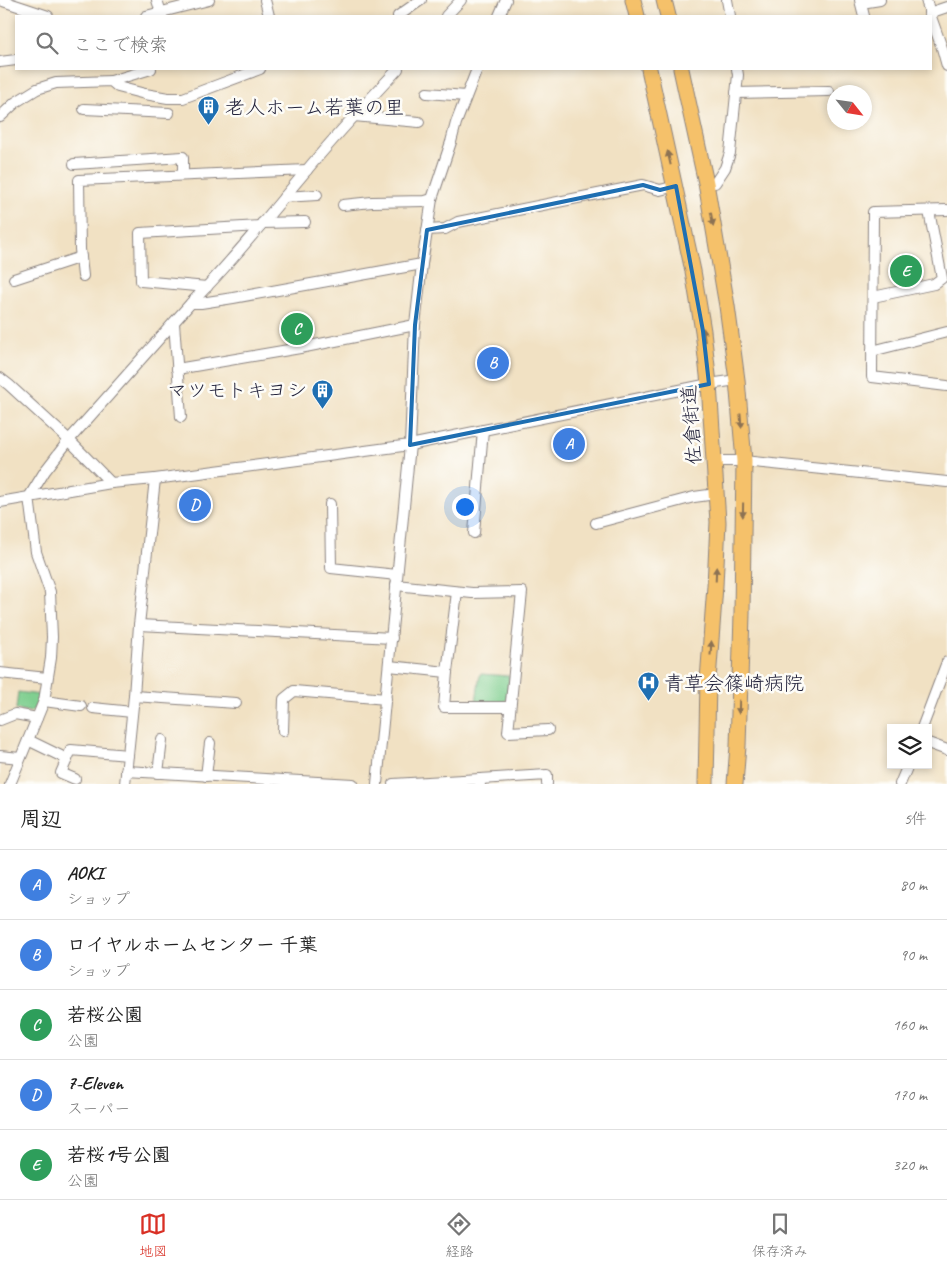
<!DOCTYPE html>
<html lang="ja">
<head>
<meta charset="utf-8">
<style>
	:root { --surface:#fff; --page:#f2f2f2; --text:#222; --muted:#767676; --line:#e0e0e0; --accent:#d93025 }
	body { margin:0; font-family:Caveat,"Klee One",sans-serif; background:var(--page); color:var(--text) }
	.controls { position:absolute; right:15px; bottom:15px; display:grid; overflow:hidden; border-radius:0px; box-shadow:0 2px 8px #0003 }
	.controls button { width:45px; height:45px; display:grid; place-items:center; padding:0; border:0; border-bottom:1px solid var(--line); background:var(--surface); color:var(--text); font:25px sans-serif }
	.compass { position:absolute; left:827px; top:85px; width:45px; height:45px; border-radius:50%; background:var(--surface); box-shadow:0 2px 8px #0003; rotate:120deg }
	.you { position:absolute; left:464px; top:506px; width:18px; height:18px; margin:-12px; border:4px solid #fff; border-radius:50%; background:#1a73e8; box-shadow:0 0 0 8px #1a73e833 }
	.badge { display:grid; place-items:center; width:32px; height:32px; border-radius:50%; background:var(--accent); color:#fff; font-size:16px; font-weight:700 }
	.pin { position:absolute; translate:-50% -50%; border:2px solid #fff; box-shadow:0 1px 5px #0006 }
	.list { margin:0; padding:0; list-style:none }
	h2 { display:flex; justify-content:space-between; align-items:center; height:65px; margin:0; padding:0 20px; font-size:21px }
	h2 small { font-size:16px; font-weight:400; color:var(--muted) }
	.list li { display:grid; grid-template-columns:32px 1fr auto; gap:15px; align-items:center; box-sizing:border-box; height:70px; padding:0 20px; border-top:1px solid var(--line) }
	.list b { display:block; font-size:19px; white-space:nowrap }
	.list p { margin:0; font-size:16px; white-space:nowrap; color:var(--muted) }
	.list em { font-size:16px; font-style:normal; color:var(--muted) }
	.icon { flex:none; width:28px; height:28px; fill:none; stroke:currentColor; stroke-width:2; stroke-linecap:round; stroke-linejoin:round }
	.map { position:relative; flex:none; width:947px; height:784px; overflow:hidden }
	.search { position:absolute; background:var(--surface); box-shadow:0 2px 8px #0003; left:15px; right:15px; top:15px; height:55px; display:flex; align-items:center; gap:12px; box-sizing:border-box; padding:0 18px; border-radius:0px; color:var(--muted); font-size:19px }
	.sheet { height:415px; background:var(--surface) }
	nav { display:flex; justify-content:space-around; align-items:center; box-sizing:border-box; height:70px; border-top:1px solid var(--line); background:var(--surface); font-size:14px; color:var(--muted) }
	nav a { display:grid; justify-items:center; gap:2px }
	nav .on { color:var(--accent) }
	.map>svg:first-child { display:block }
	.green { fill:#80cf90; stroke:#517866 }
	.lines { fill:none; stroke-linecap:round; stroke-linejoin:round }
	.minor-casing { stroke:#8a827f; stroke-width:12 }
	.highway-casing { stroke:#8a827f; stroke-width:17 }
	.minor { stroke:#fff; stroke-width:10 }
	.highway { stroke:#f5c16b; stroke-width:15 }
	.oneway { fill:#8c7253 }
	.marked { fill:none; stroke:#1f6fb2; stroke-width:4; stroke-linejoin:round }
	.labels { text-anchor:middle; stroke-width:5; stroke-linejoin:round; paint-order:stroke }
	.poi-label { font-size:20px; fill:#22223b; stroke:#fdfcf7; text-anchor:start }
	.street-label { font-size:20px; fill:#22223b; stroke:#fdfcf7 }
</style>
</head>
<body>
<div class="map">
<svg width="947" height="784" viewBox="0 0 947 784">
	<rect width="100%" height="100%" fill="#fdfcf7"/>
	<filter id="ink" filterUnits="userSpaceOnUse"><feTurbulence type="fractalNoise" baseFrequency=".02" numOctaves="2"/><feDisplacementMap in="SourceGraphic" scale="10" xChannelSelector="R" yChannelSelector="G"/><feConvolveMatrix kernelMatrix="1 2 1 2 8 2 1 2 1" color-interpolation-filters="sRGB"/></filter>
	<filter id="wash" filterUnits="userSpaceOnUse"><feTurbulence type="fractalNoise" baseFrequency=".0096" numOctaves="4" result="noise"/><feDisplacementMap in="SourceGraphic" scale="20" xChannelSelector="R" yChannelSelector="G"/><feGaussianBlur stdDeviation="1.12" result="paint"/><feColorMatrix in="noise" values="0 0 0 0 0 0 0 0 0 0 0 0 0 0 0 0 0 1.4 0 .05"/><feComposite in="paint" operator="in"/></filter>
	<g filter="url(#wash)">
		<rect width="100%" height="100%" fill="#f1e1c3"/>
		<g class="green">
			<polygon points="914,261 919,280 896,286 894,262"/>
			<polygon points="303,315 307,340 292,343 287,318"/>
			<polygon points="480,674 509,676 507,699 503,703 476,702"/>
			<polygon points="18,692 40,695 34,709 30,712 16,709"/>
		</g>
	</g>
	<g filter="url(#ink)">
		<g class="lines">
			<defs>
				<g id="minor">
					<polyline points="0,0 48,16"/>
					<polyline points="157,0 162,16"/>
					<polyline points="265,0 269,16"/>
					<polyline points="727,0 730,16"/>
					<polyline points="860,0 864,16"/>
					<polyline points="926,0 931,16"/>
					<polyline points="861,3 880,0"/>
					<polyline points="929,13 947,7"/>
					<polyline points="146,16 209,0"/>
					<polyline points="398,16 421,0"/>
					<polyline points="446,16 461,0"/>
					<polyline points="499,16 506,0"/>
					<polyline points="931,17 942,48 947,66"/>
					<polyline points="0,62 16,60"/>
					<polyline points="111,81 151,69"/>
					<polyline points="427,93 466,96"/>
					<polyline points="736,93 829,91"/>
					<polyline points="84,109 169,113"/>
					<polyline points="354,116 419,122"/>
					<polyline points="0,117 16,102 37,89 56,83 111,81 118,87 145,94 168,98 183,98 260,69"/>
					<polyline points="74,164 183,157 183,175"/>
					<polyline points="706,183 715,183 725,168 730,153 738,75 737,69"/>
					<polyline points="284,197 317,195"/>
					<polyline points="343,205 372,202 425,201 432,199"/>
					<polyline points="947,210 873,212 872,377 947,386"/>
					<polyline points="262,223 305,222"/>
					<polyline points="427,230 445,229 458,222 643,185 660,190 676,186"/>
					<polyline points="83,276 80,249 79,180 307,170"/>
					<polyline points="14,279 81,257"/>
					<polyline points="207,287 141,281 140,233 260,226"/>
					<polyline points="873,297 934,284 942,278 929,211"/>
					<polyline points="191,303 201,303 233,298 422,264"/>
					<polyline points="174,323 181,417"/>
					<polyline points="872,351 947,332"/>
					<polyline points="177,369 300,348 415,325"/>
					<polyline points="0,378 9,385 69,440 111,483"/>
					<polyline points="714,461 744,461 947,482"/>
					<polyline points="0,502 111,483 155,479 410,445 709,384 737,380"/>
					<polyline points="330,504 331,568 397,575"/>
					<polyline points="596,523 694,497 716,494"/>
					<polyline points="474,533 483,430"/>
					<polyline points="396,585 472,593 522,592 508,732 548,730"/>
					<polyline points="139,625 392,638"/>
					<polyline points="389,666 447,672 444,707 510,707"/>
					<polyline points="447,672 457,592"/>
					<polyline points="0,673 47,678"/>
					<polyline points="134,696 236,703"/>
					<polyline points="44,701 81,706"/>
					<polyline points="93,708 132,712"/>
					<polyline points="0,720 15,714 37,718"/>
					<polyline points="922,728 947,662"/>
					<polyline points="283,731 284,699 294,691 386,699"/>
					<polyline points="28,740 67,759"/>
					<polyline points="928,743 947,750"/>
					<polyline points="0,756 20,758"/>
					<polyline points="126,771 353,784"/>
					<polyline points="158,773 162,740"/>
					<polyline points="206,776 210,743"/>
					<polyline points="75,779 61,773 71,750 128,755"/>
					<polyline points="480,779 547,775 547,784"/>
					<path d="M10,784L44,701L51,658L52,637L50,592L36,552L29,497L45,471L69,440L191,303C232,262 268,216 306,171C335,136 367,102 398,69"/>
					<polyline points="125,784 134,696 139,625 155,479"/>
					<polyline points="377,784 410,445 415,325 422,264 432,199 451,142 456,123 477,69"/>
					<polyline points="393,784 480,779 480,784"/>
					<polyline points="900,784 908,765"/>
				</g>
				<g id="highway">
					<polyline points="633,0 637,16"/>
					<polyline points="664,0 668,16"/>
					<polyline points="649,69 693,271 703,331 709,384 718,522 715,586 708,680 706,784"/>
					<polyline points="681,69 706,183 727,306 737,380 744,461 742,614 738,746 735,784"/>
				</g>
			</defs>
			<use href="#minor" class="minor-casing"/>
			<use href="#highway" class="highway-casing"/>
			<use href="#minor" class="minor"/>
			<use href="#highway" class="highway"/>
		</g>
		<defs><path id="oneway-solid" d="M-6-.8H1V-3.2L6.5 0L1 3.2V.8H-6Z" transform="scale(1.25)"/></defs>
		<g class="oneway">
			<use href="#oneway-solid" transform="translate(669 158) rotate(-103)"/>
			<use href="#oneway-solid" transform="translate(712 219) rotate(80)"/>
			<use href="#oneway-solid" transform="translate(704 335) rotate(-96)"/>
			<use href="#oneway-solid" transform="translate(741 421) rotate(85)"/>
			<use href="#oneway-solid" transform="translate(743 510) rotate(91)"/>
			<use href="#oneway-solid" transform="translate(716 574) rotate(-88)"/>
			<use href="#oneway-solid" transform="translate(711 648) rotate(-86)"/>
			<use href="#oneway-solid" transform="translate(739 707) rotate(92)"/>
		</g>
	</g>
	<path class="marked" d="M643,185L660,190L676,186L703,331L709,384L410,445L415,325L427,230Z"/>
	<defs>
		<symbol id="building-pin" viewBox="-11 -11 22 30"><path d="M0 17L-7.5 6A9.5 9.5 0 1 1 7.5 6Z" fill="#1f6fb2" stroke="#fdfcf7"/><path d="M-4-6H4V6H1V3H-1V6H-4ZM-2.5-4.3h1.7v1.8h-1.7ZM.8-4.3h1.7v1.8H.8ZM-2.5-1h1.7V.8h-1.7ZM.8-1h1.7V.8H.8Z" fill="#fff"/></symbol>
		<symbol id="hospital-pin" viewBox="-11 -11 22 30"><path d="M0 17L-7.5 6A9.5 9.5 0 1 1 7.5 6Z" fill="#1f6fb2" stroke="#fdfcf7"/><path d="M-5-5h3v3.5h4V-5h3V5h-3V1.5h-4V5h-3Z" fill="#fff"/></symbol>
	</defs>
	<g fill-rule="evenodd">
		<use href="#building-pin" x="196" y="94" width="25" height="34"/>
		<use href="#building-pin" x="310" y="378" width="25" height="34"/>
		<use href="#hospital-pin" x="636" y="670" width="25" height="34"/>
	</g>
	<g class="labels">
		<g class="poi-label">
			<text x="225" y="114">老人ホーム若葉の里</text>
			<text x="307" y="397" text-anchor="end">マツモトキヨシ</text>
			<text x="664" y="690">青草会篠崎病院</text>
		</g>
		<g class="street-label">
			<text transform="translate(691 425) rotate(-94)" y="7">佐倉街道</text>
		</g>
	</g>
</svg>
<div class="controls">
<button><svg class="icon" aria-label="layers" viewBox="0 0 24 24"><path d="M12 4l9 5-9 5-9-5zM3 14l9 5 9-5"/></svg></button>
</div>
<svg class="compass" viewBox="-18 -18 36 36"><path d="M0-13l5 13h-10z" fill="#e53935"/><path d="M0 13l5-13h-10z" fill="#767676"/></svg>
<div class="you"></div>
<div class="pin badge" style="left:569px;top:444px;background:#3f7fe0">A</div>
<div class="pin badge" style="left:493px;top:363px;background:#3f7fe0">B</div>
<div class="pin badge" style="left:297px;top:329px;background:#2e9e5b">C</div>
<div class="pin badge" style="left:195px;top:505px;background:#3f7fe0">D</div>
<div class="pin badge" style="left:906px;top:271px;background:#2e9e5b">E</div>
<div class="search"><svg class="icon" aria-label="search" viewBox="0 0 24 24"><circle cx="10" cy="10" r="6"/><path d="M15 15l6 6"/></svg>ここで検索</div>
</div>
<section class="sheet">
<h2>周辺<small>5件</small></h2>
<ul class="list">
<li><span class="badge" style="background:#3f7fe0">A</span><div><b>AOKI</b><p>ショップ</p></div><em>80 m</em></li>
<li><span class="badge" style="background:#3f7fe0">B</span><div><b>ロイヤルホームセンター 千葉</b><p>ショップ</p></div><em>90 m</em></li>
<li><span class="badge" style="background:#2e9e5b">C</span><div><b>若桜公園</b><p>公園</p></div><em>160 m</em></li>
<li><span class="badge" style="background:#3f7fe0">D</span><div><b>7-Eleven</b><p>スーパー</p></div><em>170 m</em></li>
<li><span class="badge" style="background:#2e9e5b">E</span><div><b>若桜1号公園</b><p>公園</p></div><em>320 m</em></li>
</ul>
</section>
<nav>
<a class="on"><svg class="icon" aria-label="map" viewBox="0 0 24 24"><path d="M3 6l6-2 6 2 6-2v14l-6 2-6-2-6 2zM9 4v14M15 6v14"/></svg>地図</a>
<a><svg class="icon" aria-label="directions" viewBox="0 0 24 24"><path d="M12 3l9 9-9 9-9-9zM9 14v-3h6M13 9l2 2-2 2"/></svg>経路</a>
<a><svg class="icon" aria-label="saved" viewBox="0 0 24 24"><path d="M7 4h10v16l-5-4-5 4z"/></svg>保存済み</a>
</nav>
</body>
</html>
